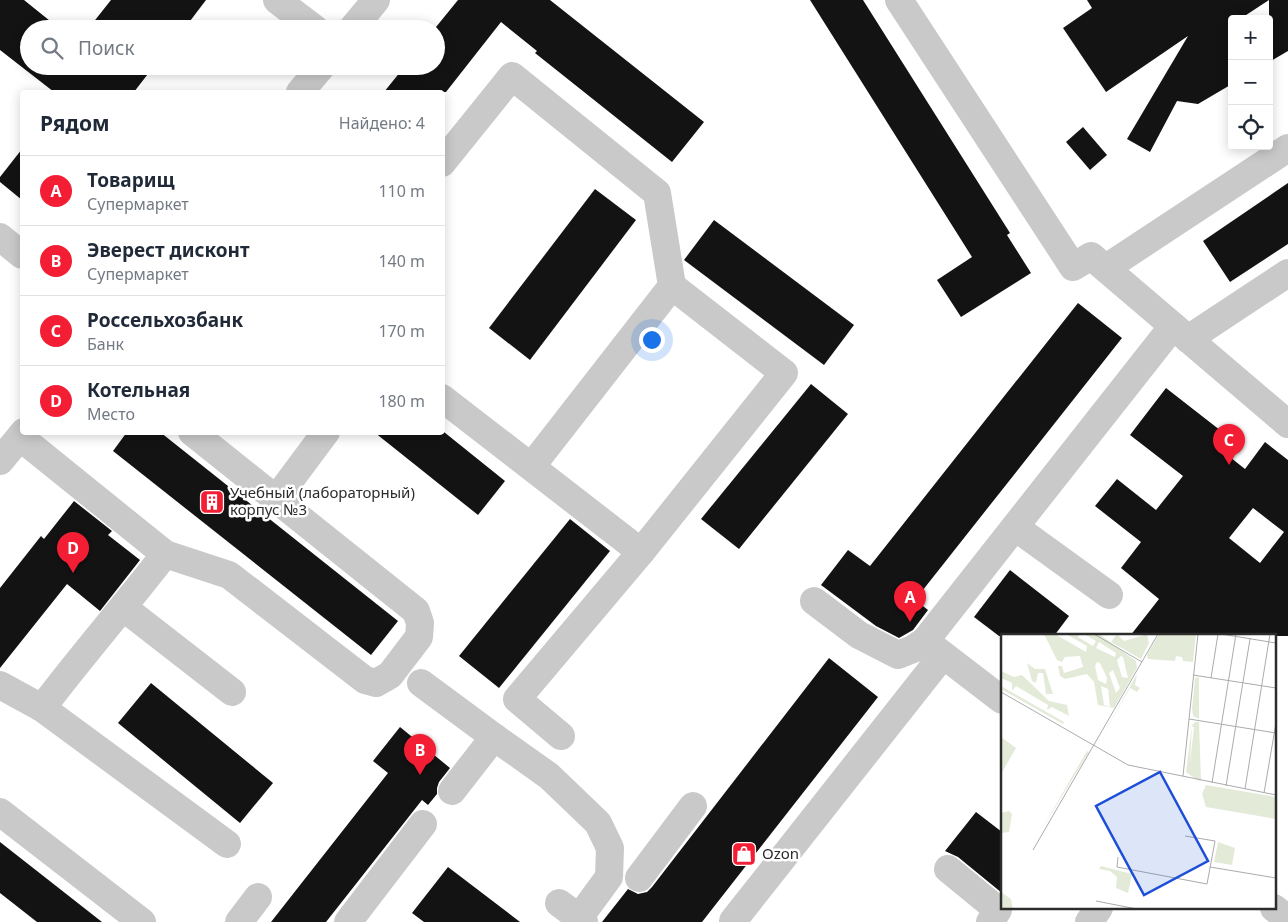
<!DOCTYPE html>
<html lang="ru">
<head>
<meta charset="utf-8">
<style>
	:root { --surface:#fff; --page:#f6f6f7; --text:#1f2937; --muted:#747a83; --line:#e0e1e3; --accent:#f31e34 }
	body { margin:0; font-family:"Noto Sans",sans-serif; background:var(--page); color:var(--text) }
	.controls { position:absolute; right:15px; top:15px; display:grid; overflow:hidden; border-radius:5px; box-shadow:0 2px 12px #0003 }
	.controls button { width:45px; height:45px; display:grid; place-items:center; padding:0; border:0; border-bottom:1px solid var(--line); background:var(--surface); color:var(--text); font:25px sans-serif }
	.you { position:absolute; left:651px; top:339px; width:18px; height:18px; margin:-12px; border:4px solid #fff; border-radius:50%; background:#1a73e8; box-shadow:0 0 0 8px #1a73e833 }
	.badge { display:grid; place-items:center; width:32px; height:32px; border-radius:50%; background:var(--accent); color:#fff; font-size:16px; font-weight:700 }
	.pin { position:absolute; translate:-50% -41px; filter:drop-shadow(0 1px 2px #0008) }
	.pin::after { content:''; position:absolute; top:26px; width:18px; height:15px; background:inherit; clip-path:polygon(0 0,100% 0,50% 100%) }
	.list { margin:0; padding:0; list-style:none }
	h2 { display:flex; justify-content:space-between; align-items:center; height:65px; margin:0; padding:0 20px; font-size:21px }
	h2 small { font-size:16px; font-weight:400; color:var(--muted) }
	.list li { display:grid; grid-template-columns:32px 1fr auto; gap:15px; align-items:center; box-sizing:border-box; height:70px; padding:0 20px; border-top:1px solid var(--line) }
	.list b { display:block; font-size:19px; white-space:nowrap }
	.list p { margin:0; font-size:16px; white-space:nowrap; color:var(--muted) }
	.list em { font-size:16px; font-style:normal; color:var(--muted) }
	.icon { flex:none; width:28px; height:28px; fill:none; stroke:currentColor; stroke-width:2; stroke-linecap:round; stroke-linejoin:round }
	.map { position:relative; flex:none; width:1288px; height:922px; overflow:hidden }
	.search { position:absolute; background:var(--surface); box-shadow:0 2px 12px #0003; left:20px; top:20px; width:425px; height:55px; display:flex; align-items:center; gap:12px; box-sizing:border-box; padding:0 18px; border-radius:28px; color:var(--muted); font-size:19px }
	.panel { position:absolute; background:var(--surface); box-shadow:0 2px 12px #0003; left:20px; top:90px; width:425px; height:345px; border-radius:5px }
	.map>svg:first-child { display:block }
	.building { fill:#131313; fill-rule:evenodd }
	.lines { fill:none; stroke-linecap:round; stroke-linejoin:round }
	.minor { stroke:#c9c9c9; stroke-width:28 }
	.labels { text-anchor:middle; stroke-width:5; stroke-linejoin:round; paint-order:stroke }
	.poi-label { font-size:15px; fill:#2c2c2c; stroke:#fff; text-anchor:start }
	.inset-road { fill:none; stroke:#ababab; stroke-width:1 }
	.view { fill:#1d4ed8; fill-opacity:0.15; stroke:#1d4ed8; stroke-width:2.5 }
	.inset-edge { fill:none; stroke:#2c2c2c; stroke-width:2.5 }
</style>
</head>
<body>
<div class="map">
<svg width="1288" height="922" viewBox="0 0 1288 922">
	<rect width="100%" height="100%" fill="#fff"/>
	<g class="building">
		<polygon points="0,0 24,0 60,29 29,29 29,66 154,66 134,92 54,92 0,50"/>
		<polygon points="111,0 206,0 184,29 88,29"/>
		<polygon points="458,0 550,0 704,122 672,162 535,53 537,51 501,22 446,92 384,92 405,66 436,66 436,27"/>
		<polygon points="810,0 863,0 1010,233 1007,235 1031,273 961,317 937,280 972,257"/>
		<polygon points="1087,0 1269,0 1240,19 1232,19 1232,84 1198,104 1177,101 1150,152 1127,139 1188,36 1106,92 1063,28 1092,8"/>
		<polygon points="1269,0 1288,0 1288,51 1269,62"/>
		<polygon points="1083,127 1107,155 1090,170 1066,142"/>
		<polygon points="22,149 22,200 0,182 0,177"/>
		<polygon points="1288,183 1288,244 1230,282 1203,241"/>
		<polygon points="595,189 636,220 530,360 489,328"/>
		<polygon points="714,220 854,325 824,365 684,260"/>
		<polygon points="1078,303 1122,338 915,600 928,610 913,630 899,638 876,626 821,585 848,550 870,566"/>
		<polygon points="811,384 848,414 739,549 701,519"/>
		<path d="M1166,388L1225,434L1216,446L1245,469L1265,442L1288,460V636H1130L1159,599L1121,568L1141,542L1095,506L1117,479L1156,510L1183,476L1130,435ZM1253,508L1284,532L1260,563L1229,538Z"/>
		<polygon points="127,432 160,432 398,621 371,655 113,451"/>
		<polygon points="374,432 444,432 505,481 478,515"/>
		<polygon points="74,501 112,531 108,535 140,560 100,611 67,584 0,668 0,588 41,536 44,539"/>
		<polygon points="570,519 610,551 499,688 459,656"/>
		<polygon points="1010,570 1069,616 1054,636 999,636 974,617"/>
		<polygon points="829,658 878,697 702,922 602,922 628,889 638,894 647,892 652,887"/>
		<polygon points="151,683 273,783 240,823 118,723"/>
		<polygon points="400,727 450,768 439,782 437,788 437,794 428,805 422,800 326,922 271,922 388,773 373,761"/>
		<polygon points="976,812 1002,832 1002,893 958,857 945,851"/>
		<polygon points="0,842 102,922 37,922 0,893"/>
		<polygon points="448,867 520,922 424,922 412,913"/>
	</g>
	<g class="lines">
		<g class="minor">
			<polyline points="277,0 315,29"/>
			<polyline points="899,0 1073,267 1091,256 1288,424"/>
			<polyline points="352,29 376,0"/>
			<polyline points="300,92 322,66"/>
			<polyline points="442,163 512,76 657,193 672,286"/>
			<polyline points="0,237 22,255"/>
			<polyline points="1106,268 1288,148"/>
			<polyline points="1188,339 1288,273"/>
			<polyline points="442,398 641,552 784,373 672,286 531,467"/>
			<polyline points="20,437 165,554 229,575 365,680 376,683 390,675 419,637 420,623 416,611 192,432"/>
			<polyline points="0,461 24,432"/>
			<polyline points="276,499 326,432"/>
			<polyline points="1015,527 1109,595"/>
			<polyline points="814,601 859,635 898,655 913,649 925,641"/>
			<polyline points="124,608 232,692"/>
			<polyline points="421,683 494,737"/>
			<polyline points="0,685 42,708 227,844"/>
			<polyline points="1002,700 925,641 1173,326"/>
			<path d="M42,708C82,655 125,606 165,554"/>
			<polyline points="561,736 517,699 641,552"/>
			<polyline points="452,791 494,737 549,776 598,823 610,848 609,877 579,918 584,922"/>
			<polyline points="0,812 142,922"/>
			<polyline points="948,869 998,910 990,922"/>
			<polyline points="639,878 693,806"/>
			<polyline points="559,903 579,918"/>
			<polyline points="1274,908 1288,919"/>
			<polyline points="733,921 943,655"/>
			<polyline points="239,922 258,897"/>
			<polyline points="348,922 423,824"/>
			<polyline points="1089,922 1099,908"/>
		</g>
	</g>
	<defs>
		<symbol id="building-square" viewBox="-11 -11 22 22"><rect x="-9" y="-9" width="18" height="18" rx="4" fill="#f31e34" stroke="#fff"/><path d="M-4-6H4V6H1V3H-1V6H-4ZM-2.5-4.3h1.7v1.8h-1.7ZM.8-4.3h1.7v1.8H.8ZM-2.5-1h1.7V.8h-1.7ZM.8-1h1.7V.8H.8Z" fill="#fff"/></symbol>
		<symbol id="shop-square" viewBox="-11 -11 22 22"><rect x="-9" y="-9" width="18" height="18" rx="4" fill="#f31e34" stroke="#fff"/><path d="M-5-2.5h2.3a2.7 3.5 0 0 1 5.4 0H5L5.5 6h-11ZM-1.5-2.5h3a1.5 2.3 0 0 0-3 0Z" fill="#fff"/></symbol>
	</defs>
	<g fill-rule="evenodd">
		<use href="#building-square" x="198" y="488" width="28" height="28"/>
		<use href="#shop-square" x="730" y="840" width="28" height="28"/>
	</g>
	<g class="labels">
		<g class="poi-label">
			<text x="230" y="498">Учебный (лабораторный)<tspan x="230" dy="17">корпус №3</tspan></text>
			<text x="762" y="859">Ozon</text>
		</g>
	</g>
	<g transform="translate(1001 634)">
		<rect width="275" height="275" fill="#fff"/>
		<path d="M194,88H198L200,147L196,146L189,129L193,93L190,92ZM217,208L234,214L231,231L213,228ZM0,258L10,265L12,275H0Z" fill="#e3ebd8"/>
		<path d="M43,0H54L85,18L86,12L65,0H78L77,3L92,12L95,7L83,0H98L135,27L136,34L113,74L97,71L93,48L86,40L64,45L59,42L57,32H61L63,39L82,33L79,22L64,23L61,28L56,26ZM98,8L115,19L114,23L95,14ZM120,22L122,23L127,44L121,43L116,26ZM96,28L99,29L106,44L105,50L97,46L94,32ZM112,36L119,54L115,59L108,39ZM100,52L107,55L109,73L103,71ZM116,0L123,7L146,0L148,9L140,25L110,8ZM26,29L34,35H44L52,60H45L42,39H37L35,49L31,47ZM0,37L13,43L21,41L48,67L66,71L68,82L51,73L46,76L47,71L15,52L11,57V49L0,44ZM136,40L134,51L139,54L136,58L129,54L99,106ZM0,52L63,88L62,90L0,55ZM191,91L189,129L195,130L196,146L185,138ZM0,103L15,114L0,140ZM86,117L88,118L39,198ZM8,177L11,180L8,198L1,199L0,179ZM100,232L131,240L127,259L115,254L116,243L109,237L98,235Z" fill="#e3ebd8" fill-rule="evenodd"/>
		<path d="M158,0H195L192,28L182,27L181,23L175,22L174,27L147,25L146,21ZM198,43V85L192,82L191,75L194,44ZM205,151L275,163V185L205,173L201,160Z" fill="#e3ebd8"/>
		<path class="inset-road" d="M93,0L141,28M220,0L275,9M192,41L275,54M210,44L217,0M0,58L127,131L275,161M188,85L275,99M182,142L197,0M211,149L235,0M225,152L249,5M244,155L269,0M263,159L275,89M32,216L157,0M117,223L116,233L206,250L214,207L184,202M209,233L275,244M95,267L136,275"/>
		<path class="view" d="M159,138L207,227L143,261L95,172Z"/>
		<rect width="275" height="275" class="inset-edge"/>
	</g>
</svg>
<div class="controls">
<button>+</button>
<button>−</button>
<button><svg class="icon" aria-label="locate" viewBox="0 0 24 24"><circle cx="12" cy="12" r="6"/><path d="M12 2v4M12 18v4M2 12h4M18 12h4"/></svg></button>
</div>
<div class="you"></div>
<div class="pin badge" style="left:910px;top:622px">A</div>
<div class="pin badge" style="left:420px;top:775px">B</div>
<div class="pin badge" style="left:1229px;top:465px">C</div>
<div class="pin badge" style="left:73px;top:573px">D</div>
<div class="search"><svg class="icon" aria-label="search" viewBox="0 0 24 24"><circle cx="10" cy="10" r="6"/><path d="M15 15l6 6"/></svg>Поиск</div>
<section class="panel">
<h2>Рядом<small>Найдено: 4</small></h2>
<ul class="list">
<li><span class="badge">A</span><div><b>Товарищ</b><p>Супермаркет</p></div><em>110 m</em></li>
<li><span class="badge">B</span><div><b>Эверест дисконт</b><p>Супермаркет</p></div><em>140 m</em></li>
<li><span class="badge">C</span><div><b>Россельхозбанк</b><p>Банк</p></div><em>170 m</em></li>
<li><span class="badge">D</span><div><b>Котельная</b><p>Место</p></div><em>180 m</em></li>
</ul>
</section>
</div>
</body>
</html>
